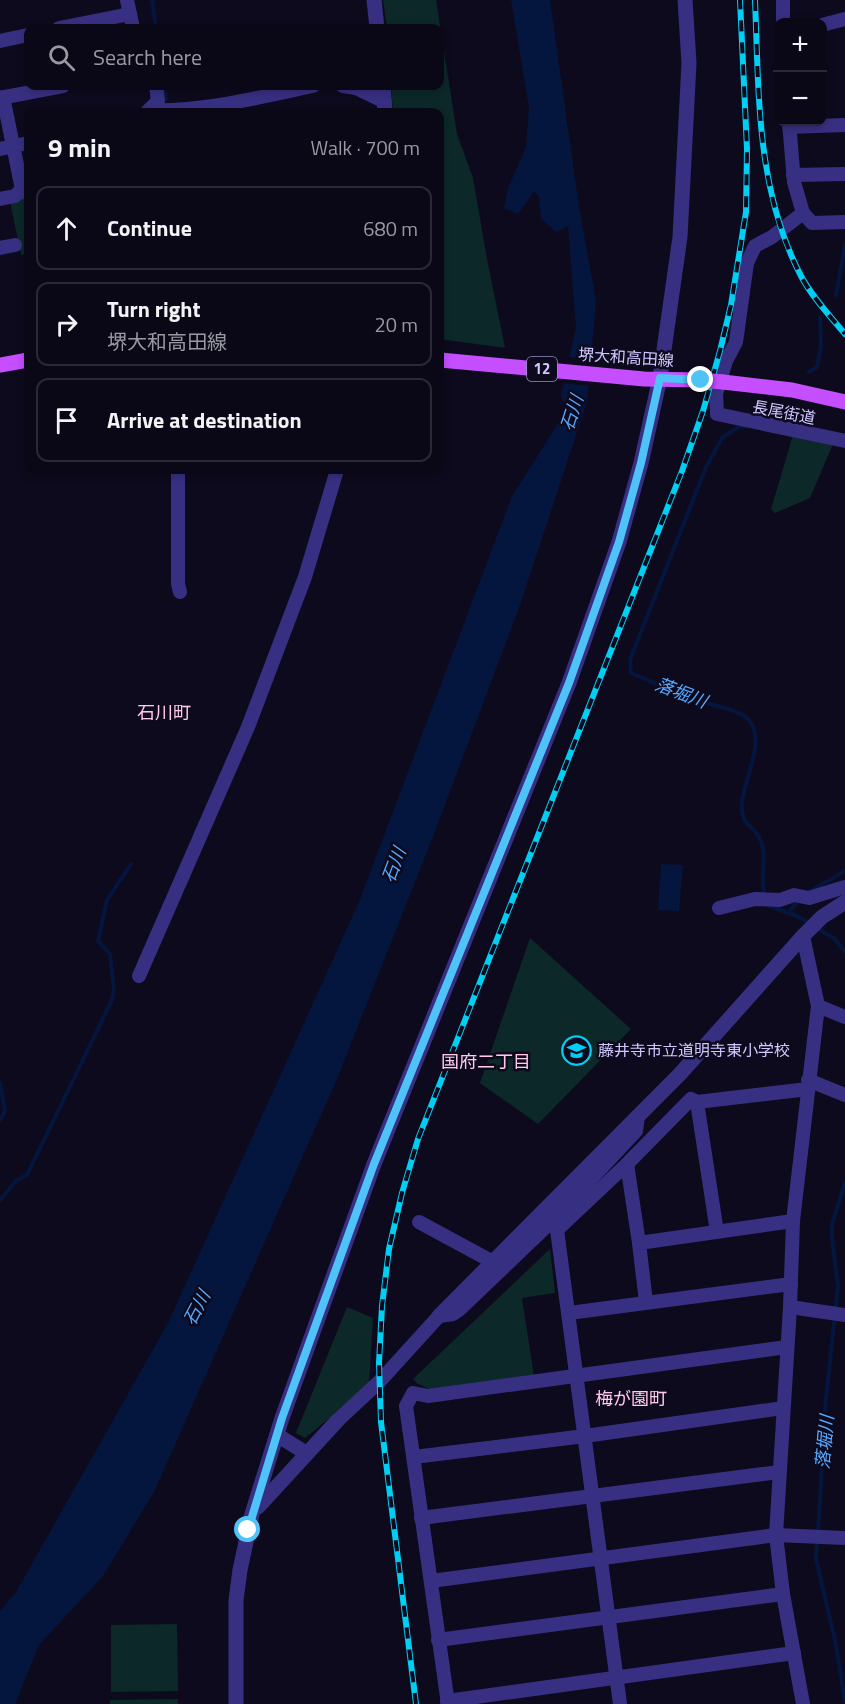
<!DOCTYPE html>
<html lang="en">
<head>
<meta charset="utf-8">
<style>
	:root { --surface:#0a0816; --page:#13111f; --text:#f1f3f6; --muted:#999aa1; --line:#2a2935 }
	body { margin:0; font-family:"Titillium Web","Noto Sans JP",sans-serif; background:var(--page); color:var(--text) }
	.controls { position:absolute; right:18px; top:18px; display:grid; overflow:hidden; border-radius:12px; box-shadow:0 3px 9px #0003 }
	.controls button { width:54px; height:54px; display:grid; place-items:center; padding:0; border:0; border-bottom:2px solid var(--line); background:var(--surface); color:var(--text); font:30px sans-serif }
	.stop { position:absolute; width:18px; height:18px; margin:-14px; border:4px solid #4fc3f7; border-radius:50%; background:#fff }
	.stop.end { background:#4fc3f7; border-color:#fff; box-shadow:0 2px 6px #0008 }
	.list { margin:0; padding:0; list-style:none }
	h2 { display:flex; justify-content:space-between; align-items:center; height:78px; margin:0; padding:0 24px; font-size:26px }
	h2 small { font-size:20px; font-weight:400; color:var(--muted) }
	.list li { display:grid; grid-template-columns:39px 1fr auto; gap:18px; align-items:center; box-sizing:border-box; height:84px; margin:0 12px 12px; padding:0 12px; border:2px solid var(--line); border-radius:12px }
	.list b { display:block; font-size:22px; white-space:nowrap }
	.list p { margin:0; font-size:20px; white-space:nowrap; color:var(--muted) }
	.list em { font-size:20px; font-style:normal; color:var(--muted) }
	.icon { flex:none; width:33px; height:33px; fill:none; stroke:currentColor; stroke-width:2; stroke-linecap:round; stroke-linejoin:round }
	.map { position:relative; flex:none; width:845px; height:1704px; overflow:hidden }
	.search { position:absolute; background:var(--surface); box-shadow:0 3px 9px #0003; left:24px; top:24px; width:420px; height:66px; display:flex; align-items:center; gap:15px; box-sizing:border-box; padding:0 21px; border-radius:12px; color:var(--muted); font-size:22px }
	.panel { position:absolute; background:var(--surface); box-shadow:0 3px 9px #0003; left:24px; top:108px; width:420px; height:366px; border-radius:12px }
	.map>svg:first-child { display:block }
	.green { fill:#0c2829 }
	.water { fill:#04163d }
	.pier { fill:#0e0a1e }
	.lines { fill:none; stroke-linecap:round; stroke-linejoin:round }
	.stream { stroke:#04163d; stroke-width:4 }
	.minor { stroke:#373082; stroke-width:14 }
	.tertiary { stroke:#373082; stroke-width:15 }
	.primary { stroke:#c54eff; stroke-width:15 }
	.rail-casing { stroke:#00cef2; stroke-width:6 }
	.rail { stroke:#0e0a1e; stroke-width:4; stroke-dasharray:11; stroke-linecap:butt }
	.primary-bridge { stroke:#c54eff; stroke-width:15 }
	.route { stroke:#4fc3f7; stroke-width:8 }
	.labels { text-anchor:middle; stroke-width:5; stroke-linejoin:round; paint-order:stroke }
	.shield { fill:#0e0a1e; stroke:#968ebc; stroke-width:1.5 }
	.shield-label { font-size:15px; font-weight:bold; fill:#d0c7ff }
	.street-label { font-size:16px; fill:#d0c7ff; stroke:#0e0a1e }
	.poi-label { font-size:16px; fill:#d0c7ff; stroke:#0e0a1e; text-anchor:start }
	.water-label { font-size:18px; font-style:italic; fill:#55a8ff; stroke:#0e0a1e }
	.neighbourhood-label { font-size:18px; fill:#ffc9e9; stroke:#0e0a1e }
</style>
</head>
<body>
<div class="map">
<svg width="845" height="1704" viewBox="0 0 845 1704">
	<rect width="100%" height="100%" fill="#0e0a1e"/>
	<g class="green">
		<polygon points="383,0 436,0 457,134 473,178 487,259 505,348 440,339 440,112 393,112 391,86 440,86 440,28 387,28"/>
		<polygon points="23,198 28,201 28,253 21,255 10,201"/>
		<polygon points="793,435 833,444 810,498 775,513 771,509"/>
		<polygon points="530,938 631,1029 538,1124 480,1083"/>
		<polygon points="550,1249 555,1293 522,1298 534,1376 432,1390 418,1384 413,1379"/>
		<polygon points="347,1307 373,1318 369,1386 305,1438 296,1433"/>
		<polygon points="177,1624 178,1691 111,1692 111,1625"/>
		<polygon points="178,1699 178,1704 110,1704 110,1700"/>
	</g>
	<g class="water">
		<polygon points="511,0 550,0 579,207 596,301 587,402 520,605 434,834 337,1079 154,1492 103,1576 39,1645 15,1704 0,1704 0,1611 16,1592 168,1323 359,902 512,496 566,411 561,395 576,328 568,226 556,232 541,219 539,197 534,191 518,214 504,208 508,188 526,147 529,108"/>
		<polygon points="661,864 683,865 679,911 658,910"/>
	</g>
	<polygon class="pier" points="567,357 594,359 591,386 561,383"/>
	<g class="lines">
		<g class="stream">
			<polyline points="152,0 156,28"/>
			<polyline points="164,86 166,99"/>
			<polyline points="836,295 845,246"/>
			<polyline points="809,372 817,367 821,347 820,317"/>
			<polyline points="755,417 761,408"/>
			<path d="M746,427L740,426L722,438L706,467L630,660L631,673C653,682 676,694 699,701C714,706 734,708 747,718C768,737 744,779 742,802C740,827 754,824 761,841C768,857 759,879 765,896"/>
			<polyline points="809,892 845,871"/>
			<polyline points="768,903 769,906 797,916 811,924"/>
			<polyline points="788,913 799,900"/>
			<polyline points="817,928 835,939 845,952"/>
			<polyline points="0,1083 5,1111 0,1120"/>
			<polyline points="0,1200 16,1181 27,1175 112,1000 114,989 110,954 98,941 107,900 131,864"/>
			<polyline points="818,1533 826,1399 838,1286 832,1238 832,1224 845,1183"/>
			<polyline points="817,1540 816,1559 835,1640 845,1701"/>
		</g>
		<g class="minor">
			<polyline points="127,0 133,28"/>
			<polyline points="783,0 783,22"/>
			<polyline points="822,25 845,19"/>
			<polyline points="59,28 130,14"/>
			<polyline points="0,41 28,35"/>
			<polyline points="343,86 356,88 385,102"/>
			<polyline points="3,97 22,189 28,194"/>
			<polyline points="0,98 63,86"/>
			<path d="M149,110C204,112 260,97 313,86"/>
			<polyline points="147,112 158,101 156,86"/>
			<polyline points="789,122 794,182 803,213 772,237 755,246 747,263 736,342 726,361 716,394 717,414 845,441"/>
			<polyline points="789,127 845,125"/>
			<polyline points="0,149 28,143"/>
			<polyline points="793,175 845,174"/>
			<polyline points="0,199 15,196 22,189"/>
			<polyline points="803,213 812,223 845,222"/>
			<polyline points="0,248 15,245"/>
			<polyline points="178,470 178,584 180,592"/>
			<polyline points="719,908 755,899 780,900 794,895 809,898 845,887"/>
			<polyline points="803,936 818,1006 793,1221 790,1307 776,1535 783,1594 803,1704"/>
			<polyline points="139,976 248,727 305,577 337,470"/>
			<polyline points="818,1006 845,1017"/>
			<polyline points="808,1080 845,1095"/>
			<polyline points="697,1102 717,1232"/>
			<polyline points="627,1164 639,1243 646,1302"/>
			<polyline points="419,1222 493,1262"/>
			<polyline points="552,1225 557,1230 627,1164 691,1099 697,1102 808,1089"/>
			<polyline points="557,1230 620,1704"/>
			<polyline points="639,1243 793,1221"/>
			<polyline points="790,1307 845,1315"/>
			<polyline points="569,1313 791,1284"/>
			<polyline points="337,1421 380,1381 439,1316 453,1314 459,1310 550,1223 636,1131 638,1116"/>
			<polyline points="414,1457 585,1436 783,1408"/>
			<polyline points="421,1518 779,1472"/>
			<polyline points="431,1581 776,1535 845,1538"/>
			<polyline points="438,1640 783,1594"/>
			<polyline points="447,1701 794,1653"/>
			<polyline points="448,1704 406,1406 413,1393 428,1396 787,1347"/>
		</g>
		<g class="tertiary">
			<polyline points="374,0 377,28"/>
			<polyline points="383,86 385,112"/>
			<polyline points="439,1316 680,1074 803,936 822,917 845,902"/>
			<polyline points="277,1435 306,1453"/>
			<polyline points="258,1507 337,1421"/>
			<polyline points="236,1704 236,1600 240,1570 252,1514 282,1418 374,1164 569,683 619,542 641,463 660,378 680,237 689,63 685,0"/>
		</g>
		<g class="primary">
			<polyline points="440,360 644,379 701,380"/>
			<polyline points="0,365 28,360"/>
			<polyline points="723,382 792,390 845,402"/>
		</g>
		<defs>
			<g id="rail">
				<path d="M755,0C759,95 756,189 801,276C812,297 830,316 845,334"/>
				<polyline points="416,1704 381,1422 379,1363 382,1306 389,1249 402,1193 418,1139 682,471 703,411 720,351 731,305 746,212 747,149 740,0"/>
			</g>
		</defs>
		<use href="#rail" class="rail-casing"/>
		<use href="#rail" class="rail"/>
		<polyline class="primary-bridge" points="701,380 723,382"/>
	</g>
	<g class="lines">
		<polyline class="route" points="248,1530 282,1418 374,1164 569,683 619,542 641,463 660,378 701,380"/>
	</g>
	<defs>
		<symbol id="school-ring" viewBox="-11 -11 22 22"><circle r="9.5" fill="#0e0a1e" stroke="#00cef2" stroke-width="1.5"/><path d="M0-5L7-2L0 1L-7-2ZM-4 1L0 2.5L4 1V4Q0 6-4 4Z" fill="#00cef2"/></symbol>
	</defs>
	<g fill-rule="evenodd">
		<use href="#school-ring" x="560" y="1034" width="33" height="33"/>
	</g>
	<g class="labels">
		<rect class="shield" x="527" y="357" width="30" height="24" rx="4.5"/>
		<g class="shield-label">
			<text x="542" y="374">12</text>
		</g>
		<g class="street-label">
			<text transform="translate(626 357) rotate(4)" y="6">堺大和高田線</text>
			<text transform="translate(784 412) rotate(11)" y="6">長尾街道</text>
		</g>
		<g class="poi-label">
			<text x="598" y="1056">藤井寺市立道明寺東小学校</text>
		</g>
		<g class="water-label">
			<text transform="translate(572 413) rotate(-72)" y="6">石川</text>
			<text transform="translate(681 693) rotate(21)" y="6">落堀川</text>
			<text transform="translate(394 865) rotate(-69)" y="6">石川</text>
			<text transform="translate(197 1308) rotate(-62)" y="6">石川</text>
			<text transform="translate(825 1442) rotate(-85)" y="6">落堀川</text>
		</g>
		<g class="neighbourhood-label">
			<text x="164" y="719">石川町</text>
			<text x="486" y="1068">国府二丁目</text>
			<text x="631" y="1405">梅が園町</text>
		</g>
	</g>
</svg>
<div class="controls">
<button>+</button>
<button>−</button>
</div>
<div class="stop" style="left:248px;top:1530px"></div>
<div class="stop end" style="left:701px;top:380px"></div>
<div class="search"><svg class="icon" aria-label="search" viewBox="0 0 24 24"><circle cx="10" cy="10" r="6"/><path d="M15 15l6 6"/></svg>Search here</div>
<section class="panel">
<h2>9 min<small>Walk · 700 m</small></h2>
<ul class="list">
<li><svg class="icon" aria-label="ahead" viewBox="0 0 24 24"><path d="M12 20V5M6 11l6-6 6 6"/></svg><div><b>Continue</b></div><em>680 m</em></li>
<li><svg class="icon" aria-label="right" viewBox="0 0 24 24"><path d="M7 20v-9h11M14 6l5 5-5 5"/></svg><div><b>Turn right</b><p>堺大和高田線</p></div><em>20 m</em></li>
<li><svg class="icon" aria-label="arrive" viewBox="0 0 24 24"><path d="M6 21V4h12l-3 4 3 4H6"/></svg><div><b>Arrive at destination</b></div></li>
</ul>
</section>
</div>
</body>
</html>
